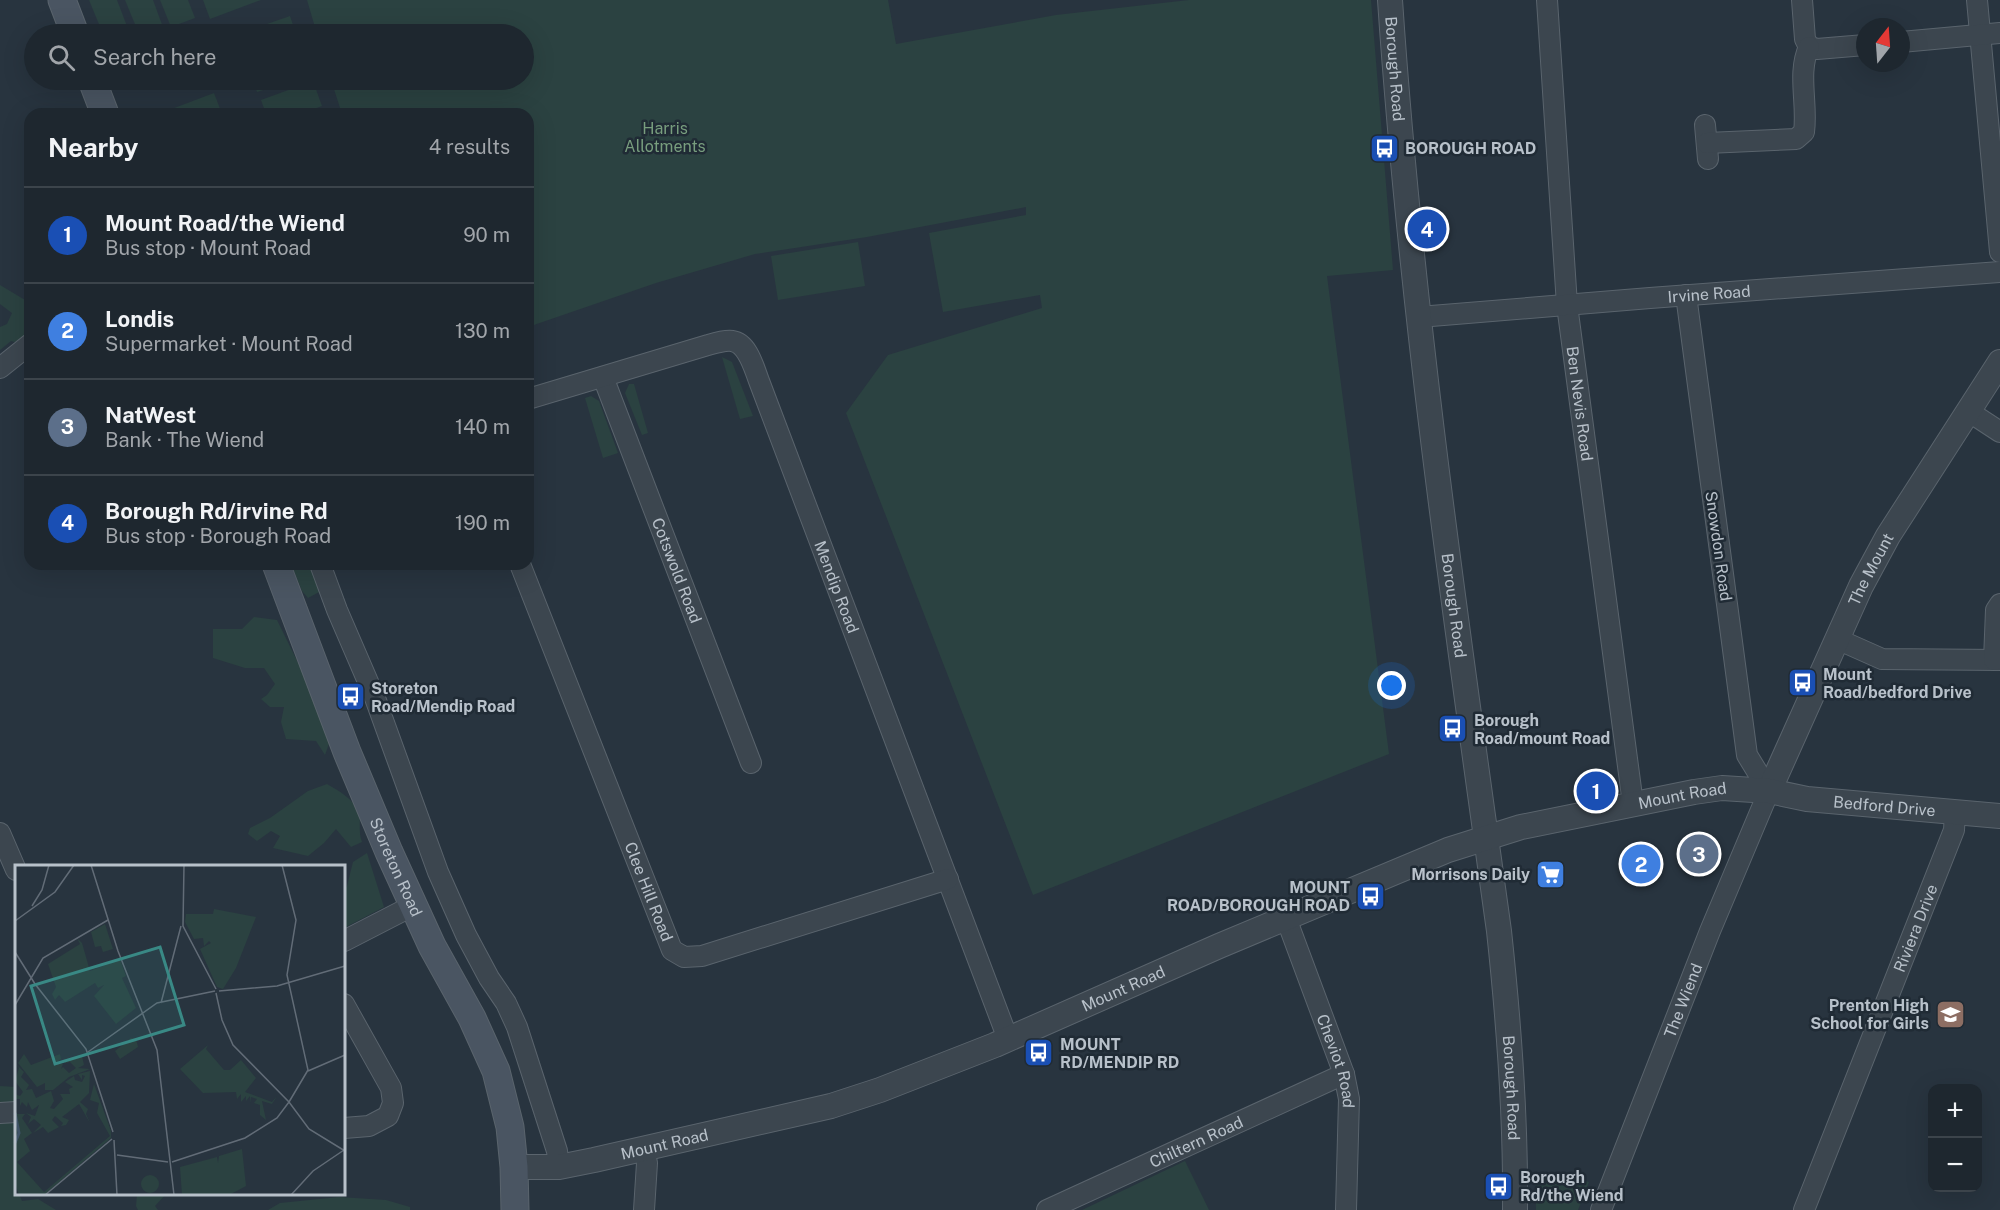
<!DOCTYPE html>
<html lang="en">
<head>
<meta charset="utf-8">
<style>
	:root { --surface:#1e272f; --page:#2b333b; --text:#f1f3f6; --muted:#a1a5aa; --line:#3c444b; --accent:#b45309 }
	body { margin:0; font-family:"Public Sans",sans-serif; background:var(--page); color:var(--text) }
	.controls { position:absolute; right:18px; bottom:18px; display:grid; overflow:hidden; border-radius:12px; box-shadow:0 6px 24px #0002 }
	.controls button { width:54px; height:54px; display:grid; place-items:center; padding:0; border:0; border-bottom:2px solid var(--line); background:var(--surface); color:var(--text); font:30px sans-serif }
	.compass { position:absolute; left:1856px; top:18px; width:54px; height:54px; border-radius:50%; background:var(--surface); box-shadow:0 6px 24px #0002; rotate:17deg }
	.you { position:absolute; left:1392px; top:686px; width:21px; height:21px; margin:-15px; border:4px solid #fff; border-radius:50%; background:#1a73e8; box-shadow:0 0 0 9px #1a73e833 }
	.badge { display:grid; place-items:center; width:39px; height:39px; border-radius:50%; background:var(--accent); color:#fff; font-size:20px; font-weight:700 }
	.pin { position:absolute; translate:-50% -50%; border:3px solid #fff; box-shadow:0 2px 6px #0006 }
	.list { margin:0; padding:0; list-style:none }
	h2 { display:flex; justify-content:space-between; align-items:center; height:78px; margin:0; padding:0 24px; font-size:26px }
	h2 small { font-size:20px; font-weight:400; color:var(--muted) }
	.list li { display:grid; grid-template-columns:39px 1fr auto; gap:18px; align-items:center; box-sizing:border-box; height:96px; padding:0 24px; border-top:2px solid var(--line) }
	.list b { display:block; font-size:22px; white-space:nowrap }
	.list p { margin:0; font-size:20px; white-space:nowrap; color:var(--muted) }
	.list em { font-size:20px; font-style:normal; color:var(--muted) }
	.icon { flex:none; width:33px; height:33px; fill:none; stroke:currentColor; stroke-width:2; stroke-linecap:round; stroke-linejoin:round }
	.map { position:relative; flex:none; width:2000px; height:1210px; overflow:hidden }
	.search { position:absolute; background:var(--surface); box-shadow:0 6px 24px #0002; left:24px; top:24px; width:510px; height:66px; display:flex; align-items:center; gap:15px; box-sizing:border-box; padding:0 21px; border-radius:33px; color:var(--muted); font-size:22px }
	.panel { position:absolute; background:var(--surface); box-shadow:0 6px 24px #0002; left:24px; top:108px; width:510px; height:462px; border-radius:18px }
	.map>svg:first-child { display:block }
	.green { fill:#2b4241 }
	.lines { fill:none; stroke-linecap:round; stroke-linejoin:round }
	.minor-casing { stroke:#5a646d; stroke-width:22 }
	.tertiary-casing { stroke:#5a646d; stroke-width:26 }
	.secondary-casing { stroke:#5a646d; stroke-width:29 }
	.minor { stroke:#3c464f; stroke-width:20 }
	.tertiary { stroke:#3c464f; stroke-width:24 }
	.secondary { stroke:#4a5562; stroke-width:27 }
	.labels { text-anchor:middle; stroke-width:5; stroke-linejoin:round; paint-order:stroke }
	.street-label { font-size:16px; fill:#b8c1ca; stroke:#202b35 }
	.park-label { font-size:16px; fill:#789e7e; stroke:#202b35 }
	.poi-label { font-size:16px; font-weight:bold; fill:#b8c1ca; stroke:#202b35; text-anchor:start }
	.inset-river { fill:none; stroke:#3f5367; stroke-width:3 }
	.inset-road { fill:none; stroke:#626c77; stroke-width:1.5 }
	.view { fill:#398985; fill-opacity:0.15; stroke:#398985; stroke-width:3 }
	.inset-edge { fill:none; stroke:#b8c1ca; stroke-width:3 }
</style>
</head>
<body>
<div class="map">
<svg width="2000" height="1210" viewBox="0 0 2000 1210">
	<rect width="100%" height="100%" fill="#28343f"/>
	<g class="green">
		<polygon points="89,0 117,0 130,34 103,34"/>
		<polygon points="125,0 153,0 164,30 153,34 139,34"/>
		<polygon points="160,0 188,0 195,18 171,27"/>
		<polygon points="203,0 261,0 210,19"/>
		<polygon points="307,0 888,0 896,44 1056,15 1189,0 1371,0 1393,270 1327,276 1389,754 1033,895 846,413 888,355 1042,308 1040,295 943,312 929,233 1026,215 1026,207 867,237 755,254 656,283 528,327 528,114 342,114 331,80 524,80 524,34 317,34"/>
		<polygon points="290,16 296,34 238,34"/>
		<polygon points="253,80 294,80 257,92"/>
		<polygon points="313,81 322,106 300,114 266,114 261,100"/>
		<polygon points="214,93 222,114 161,114 161,113"/>
		<polygon points="858,242 865,286 778,300 771,256"/>
		<polygon points="0,285 30,303 30,339 22,344 11,341 0,350 0,327 7,324 12,313 0,304"/>
		<polygon points="722,357 732,362 753,416 740,419"/>
		<polygon points="629,384 634,384 648,433 642,435 625,393"/>
		<polygon points="591,396 599,401 618,453 603,458 585,398"/>
		<polygon points="291,564 313,564 323,590 308,598 302,591"/>
		<polygon points="254,617 277,620 307,681 330,741 325,755 316,741 286,739 281,722 284,707 270,707 261,699 267,695 275,684 264,668 245,668 213,658 213,629 242,629"/>
		<path d="M327,784C339,791 354,799 359,813C361,821 358,832 362,842L351,847L336,829L324,843L308,856L273,848L280,836L271,831L257,841L248,834L250,828L270,818L308,791Z"/>
		<polygon points="367,853 384,907 344,928 344,891 347,886 353,862"/>
		<polygon points="0,1086 16,1087 16,1107 0,1108"/>
		<polygon points="0,1117 16,1117 16,1182 15,1183 16,1194 19,1194 22,1201 38,1199 56,1210 0,1210"/>
		<polygon points="1185,1161 1209,1210 1082,1210"/>
		<polygon points="1562,1174 1589,1182 1578,1210 1536,1210 1535,1175"/>
		<polygon points="137,1194 166,1194 155,1206 158,1210 138,1210 136,1206"/>
		<polygon points="339,1197 386,1200 410,1207 410,1210 268,1210 280,1203"/>
	</g>
	<g class="lines">
		<defs>
			<g id="minor">
				<path id="s1" d="M1547,0L1567,305L1633,804"/>
				<polyline points="1802,0 1805,39 1809,47"/>
				<polyline points="1977,0 2000,252"/>
				<polyline points="1901,42 2000,33"/>
				<polyline points="1809,47 1817,49 1865,45"/>
				<polyline points="1705,125 1708,159"/>
				<path d="M1707,143L1796,139L1804,132C1808,104 1797,73 1809,47"/>
				<path id="s2" d="M1419,317L1650,298L2000,272"/>
				<polyline points="0,368 30,344"/>
				<path id="s3" d="M603,377L751,763"/>
				<path id="s4" d="M528,399L708,345C715,343 725,340 732,341C748,343 754,368 759,381L1008,1039"/>
				<polyline points="1968,411 2000,432"/>
				<polyline points="320,564 337,610 375,698 438,872 466,935 489,978 506,1003 517,1027 557,1151 559,1167"/>
				<path id="s5" d="M520,564L672,950L684,957L702,956L948,879"/>
				<polyline points="1837,639 1882,659 2000,660"/>
				<polyline points="1994,660 1996,610 2000,604"/>
				<polyline points="0,833 16,870"/>
				<path id="s6" d="M1286,918L1344,1074L1349,1099L1346,1210"/>
				<polyline points="344,941 412,906"/>
				<polyline points="344,1004 391,1088 393,1103 388,1116 369,1126 344,1128"/>
				<polyline points="0,1113 16,1112"/>
				<polyline points="644,1210 647,1163 644,1149"/>
				<path id="s7" d="M1047,1210L1344,1074"/>
				<path id="s8" d="M1601,1210L1710,931L1769,791L1747,755L1686,295"/>
				<path id="s9" d="M1804,1210L1954,830L1955,812"/>
			</g>
			<g id="tertiary">
				<path id="s10" d="M1390,0C1411,312 1456,621 1499,931C1509,1024 1516,1117 1515,1210"/>
				<path id="s11" d="M1769,791L1861,586L1888,536L2000,362"/>
				<path id="s12" d="M514,1167H559L594,1160L831,1106L880,1090L995,1045L1219,946L1448,850L1521,827L1694,792L1722,788L1769,791L1807,799L2000,816"/>
			</g>
			<g id="secondary">
				<polyline points="62,0 75,34"/>
				<polyline points="92,80 105,114"/>
				<path id="s13" d="M276,564L347,752L389,852L432,946L472,1018L496,1071L510,1127L514,1167L515,1210"/>
			</g>
		</defs>
		<use href="#minor" class="minor-casing"/>
		<use href="#tertiary" class="tertiary-casing"/>
		<use href="#secondary" class="secondary-casing"/>
		<use href="#minor" class="minor"/>
		<use href="#tertiary" class="tertiary"/>
		<use href="#secondary" class="secondary"/>
	</g>
	<defs>
		<symbol id="bus-square" viewBox="-11 -11 22 22"><rect x="-9" y="-9" width="18" height="18" rx="4" fill="#1a4fb4" stroke="#202b35"/><path d="M-5-6H5V4H4V6H2V4H-2V6H-4V4H-5ZM-3.5-4V0h7V-4ZM-3.5 1.2v1.5H-2V1.2ZM2 1.2v1.5H3.5V1.2Z" fill="#fff"/></symbol>
		<symbol id="supermarket-square" viewBox="-11 -11 22 22"><rect x="-9" y="-9" width="18" height="18" rx="4" fill="#3f7fe0" stroke="#202b35"/><path d="M-6-5.5h2.5l.6 2H6L4.5 2H-2.5L-4.4-4H-6ZM-1.5 3.2a1.3 1.3 0 1 0 .1 0ZM3 3.2a1.3 1.3 0 1 0 .1 0Z" fill="#fff"/></symbol>
		<symbol id="school-square" viewBox="-11 -11 22 22"><rect x="-9" y="-9" width="18" height="18" rx="4" fill="#8d6e63" stroke="#202b35"/><path d="M0-5L7-2L0 1L-7-2ZM-4 1L0 2.5L4 1V4Q0 6-4 4Z" fill="#fff"/></symbol>
	</defs>
	<g fill-rule="evenodd">
		<use href="#bus-square" x="1368" y="132" width="33" height="33"/>
		<use href="#bus-square" x="1786" y="666" width="33" height="33"/>
		<use href="#bus-square" x="334" y="680" width="33" height="33"/>
		<use href="#bus-square" x="1436" y="712" width="33" height="33"/>
		<use href="#supermarket-square" x="1534" y="858" width="33" height="33"/>
		<use href="#bus-square" x="1354" y="880" width="33" height="33"/>
		<use href="#school-square" x="1934" y="998" width="33" height="33"/>
		<use href="#bus-square" x="1022" y="1036" width="33" height="33"/>
		<use href="#bus-square" x="1482" y="1170" width="33" height="33"/>
	</g>
	<g class="labels">
		<g class="street-label">
			<text dy="6" stroke="none"><textPath href="#s10" startOffset="69">Borough Road</textPath></text>
			<text dy="6" stroke="none"><textPath href="#s2" startOffset="291">Irvine Road</textPath></text>
			<text dy="6" stroke="none"><textPath href="#s1" startOffset="405">Ben Nevis Road</textPath></text>
			<text transform="translate(1719 546) rotate(82)" y="6">Snowdon Road</text>
			<text dy="6" stroke="none"><textPath href="#s11" startOffset="244">The Mount</textPath></text>
			<text dy="6" stroke="none"><textPath href="#s3" startOffset="207">Cotswold Road</textPath></text>
			<text dy="6" stroke="none"><textPath href="#s4" startOffset="483">Mendip Road</textPath></text>
			<text dy="6" stroke="none"><textPath href="#s10" startOffset="609">Borough Road</textPath></text>
			<text dy="6" stroke="none"><textPath href="#s12" startOffset="1233">Mount Road</textPath></text>
			<text dy="6" stroke="none"><textPath href="#s12" startOffset="1437">Bedford Drive</textPath></text>
			<text dy="6" stroke="none"><textPath href="#s13" startOffset="326">Storeton Road</textPath></text>
			<text dy="6" stroke="none"><textPath href="#s5" startOffset="352">Clee Hill Road</textPath></text>
			<text dy="6" stroke="none"><textPath href="#s9" startOffset="303">Riviera Drive</textPath></text>
			<text dy="6" stroke="none"><textPath href="#s12" startOffset="639">Mount Road</textPath></text>
			<text dy="6" stroke="none"><textPath href="#s8" startOffset="225">The Wiend</textPath></text>
			<text dy="6" stroke="none"><textPath href="#s6" startOffset="152">Cheviot Road</textPath></text>
			<text dy="6" stroke="none"><textPath href="#s10" startOffset="1095">Borough Road</textPath></text>
			<text dy="6" stroke="none"><textPath href="#s7" startOffset="164">Chiltern Road</textPath></text>
			<text dy="6" stroke="none"><textPath href="#s12" startOffset="153">Mount Road</textPath></text>
		</g>
		<g class="park-label">
			<text x="665" y="134">Harris<tspan x="665" dy="18">Allotments</tspan></text>
		</g>
		<g class="poi-label">
			<text x="1405" y="154">BOROUGH ROAD</text>
			<text x="1823" y="680">Mount<tspan x="1823" dy="18">Road/bedford Drive</tspan></text>
			<text x="371" y="694">Storeton<tspan x="371" dy="18">Road/Mendip Road</tspan></text>
			<text x="1474" y="726">Borough<tspan x="1474" dy="18">Road/mount Road</tspan></text>
			<text x="1530" y="880" text-anchor="end">Morrisons Daily</text>
			<text x="1350" y="893" text-anchor="end">MOUNT<tspan x="1350" dy="18">ROAD/BOROUGH ROAD</tspan></text>
			<text x="1929" y="1011" text-anchor="end">Prenton High<tspan x="1929" dy="18">School for Girls</tspan></text>
			<text x="1060" y="1050">MOUNT<tspan x="1060" dy="18">RD/MENDIP RD</tspan></text>
			<text x="1520" y="1183">Borough<tspan x="1520" dy="18">Rd/the Wiend</tspan></text>
		</g>
	</g>
	<g transform="translate(15 865)">
		<rect width="330" height="330" fill="#28343f"/>
		<path d="M199,44L241,52L221,103L208,124L202,122L185,84L196,78L194,76L189,81L188,73L179,74L170,57L171,49H198ZM90,59L98,84L88,87L86,81L80,82L76,67ZM62,73L67,78L75,106L105,94L111,111L107,113L121,143L101,159L79,131L89,120L83,123L80,118L50,137L44,130L40,135L37,129L41,122L33,99L65,79ZM116,173L121,174L123,182L105,194L100,186ZM193,180L191,184L209,205H215L226,195L241,213L230,227L257,237L262,231L257,239L247,236L251,255L245,250V240L239,238L242,234L236,232L235,238V231L231,236V231L226,237V229L222,234L221,227L188,228L165,204ZM9,189L16,200L45,189L46,194L41,198L48,199L46,204L48,202L54,208L61,203L55,197L50,198L49,193L51,197L67,191L69,200L63,203L75,204L54,212L38,225H30V218L22,222L3,198ZM0,198L9,207L6,212L14,220L11,225L17,224L21,233L36,226L39,236L35,243L39,244L48,234L45,229H55L54,224L58,222L50,217L59,211L60,215L67,217L70,211L67,210V215L63,209L75,206L74,228L65,237L73,244L71,249L75,258L64,239L47,252L54,255L51,260L46,261L48,258L40,251L37,255L44,262L33,268L28,262L18,268L26,260L19,254L13,259L16,252L11,248L20,251L24,240L17,245L13,237L12,242L7,237L5,241V234H0V229L5,231L8,227L0,216L4,203ZM79,219L96,266V273L29,330H4L0,318V244L2,249H10L7,253L17,268L9,274L15,286L2,297L29,327L95,271L82,248L84,238L75,235ZM227,284L231,321L214,330H167L165,302L202,292L203,298L204,291ZM126 319a9 9 0 1 1 18 0a9 9 0 1 1-18 0Z" fill="#2b4241"/>
		<path class="inset-river" d="M0,248L4,268L0,278"/>
		<path class="inset-road" d="M76,0L103,86L142,185L159,330M169,0L168,61L201,124M267,0L281,55L272,110L293,205L274,237M17,41L27,25L34,0M0,56L40,27L59,0M0,87L20,119L71,184L98,267M204,126L262,121L330,101M201,128L207,155L218,180L274,237L294,264L330,286M146,138L166,61M0,140L28,93L93,55M73,187L142,138L200,126M293,206L330,190M99,275L102,330M102,290L153,297M157,297L230,273L262,253L274,237M30,330L97,274M276,330L298,306L329,285"/>
		<path class="view" d="M145,82L169,160L40,199L16,121Z"/>
		<rect width="330" height="330" class="inset-edge"/>
	</g>
</svg>
<div class="controls">
<button>+</button>
<button>−</button>
</div>
<svg class="compass" viewBox="-18 -18 36 36"><path d="M0-13l5 13h-10z" fill="#e53935"/><path d="M0 13l5-13h-10z" fill="#a1a5aa"/></svg>
<div class="you"></div>
<div class="pin badge" style="left:1596px;top:791px;background:#1a4fb4">1</div>
<div class="pin badge" style="left:1641px;top:864px;background:#3f7fe0">2</div>
<div class="pin badge" style="left:1699px;top:854px;background:#5c6f8a">3</div>
<div class="pin badge" style="left:1427px;top:229px;background:#1a4fb4">4</div>
<div class="search"><svg class="icon" aria-label="search" viewBox="0 0 24 24"><circle cx="10" cy="10" r="6"/><path d="M15 15l6 6"/></svg>Search here</div>
<section class="panel">
<h2>Nearby<small>4 results</small></h2>
<ul class="list">
<li><span class="badge" style="background:#1a4fb4">1</span><div><b>Mount Road/the Wiend</b><p>Bus stop · Mount Road</p></div><em>90 m</em></li>
<li><span class="badge" style="background:#3f7fe0">2</span><div><b>Londis</b><p>Supermarket · Mount Road</p></div><em>130 m</em></li>
<li><span class="badge" style="background:#5c6f8a">3</span><div><b>NatWest</b><p>Bank · The Wiend</p></div><em>140 m</em></li>
<li><span class="badge" style="background:#1a4fb4">4</span><div><b>Borough Rd/irvine Rd</b><p>Bus stop · Borough Road</p></div><em>190 m</em></li>
</ul>
</section>
</div>
</body>
</html>
